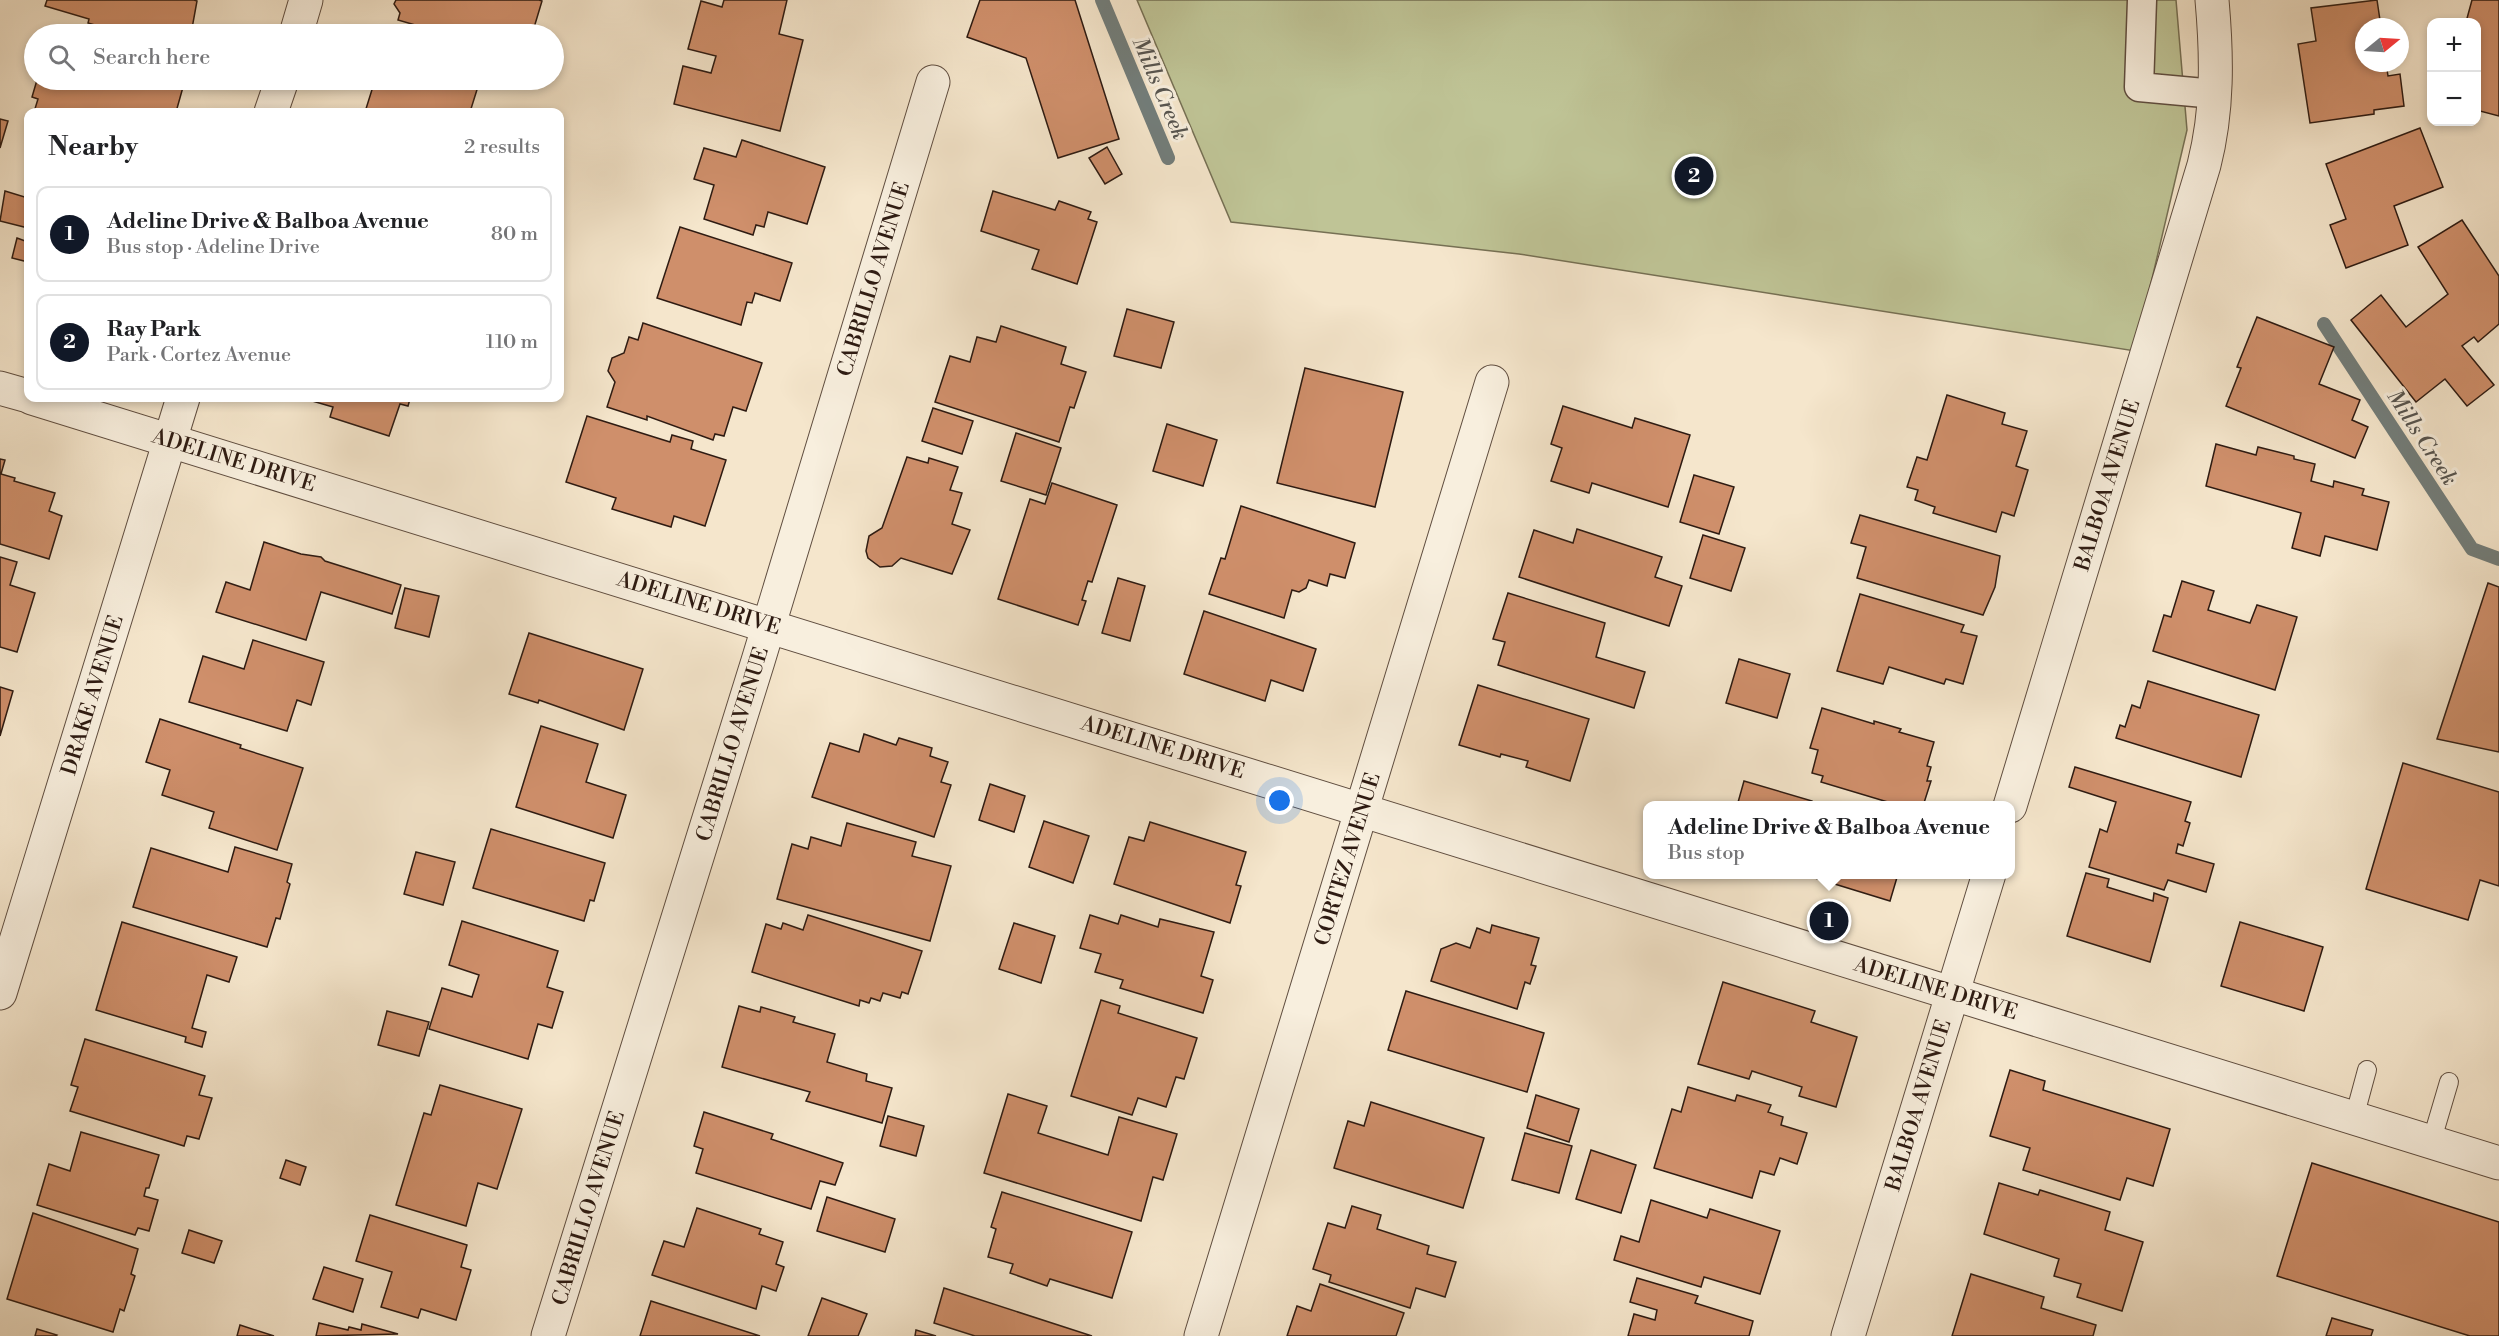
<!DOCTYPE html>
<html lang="en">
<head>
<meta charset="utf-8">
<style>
	:root { --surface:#fff; --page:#f2f2f2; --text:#202124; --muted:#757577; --line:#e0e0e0; --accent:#111827 }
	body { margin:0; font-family:"Libre Bodoni",serif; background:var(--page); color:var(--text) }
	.controls { position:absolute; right:18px; top:18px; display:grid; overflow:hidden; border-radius:12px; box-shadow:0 3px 9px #0003 }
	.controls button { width:54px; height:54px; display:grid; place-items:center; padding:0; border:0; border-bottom:2px solid var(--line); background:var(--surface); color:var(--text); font:30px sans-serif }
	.compass { position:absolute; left:2355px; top:18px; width:54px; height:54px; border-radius:50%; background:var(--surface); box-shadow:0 3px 9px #0003; rotate:72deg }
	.you { position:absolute; left:1280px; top:801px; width:21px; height:21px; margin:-15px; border:4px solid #fff; border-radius:50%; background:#1a73e8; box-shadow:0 0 0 9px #1a73e833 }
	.badge { display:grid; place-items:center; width:39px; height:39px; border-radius:50%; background:var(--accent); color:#fff; font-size:20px; font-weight:700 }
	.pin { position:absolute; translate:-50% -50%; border:3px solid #fff; box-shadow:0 2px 6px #0006 }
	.popup { position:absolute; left:1643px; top:801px; width:372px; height:78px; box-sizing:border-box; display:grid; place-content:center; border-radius:12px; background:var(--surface); filter:drop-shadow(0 2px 4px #0005); font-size:20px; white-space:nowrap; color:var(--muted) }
	.popup b { font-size:22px; color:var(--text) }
	.popup::after { content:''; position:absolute; left:50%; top:100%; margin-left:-12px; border:12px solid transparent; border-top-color:var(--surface) }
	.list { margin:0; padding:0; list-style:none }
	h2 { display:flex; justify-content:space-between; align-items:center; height:78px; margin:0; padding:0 24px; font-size:26px }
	h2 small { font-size:20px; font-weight:400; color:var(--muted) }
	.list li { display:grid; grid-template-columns:39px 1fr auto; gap:18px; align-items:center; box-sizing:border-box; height:96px; margin:0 12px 12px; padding:0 12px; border:2px solid var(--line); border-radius:12px }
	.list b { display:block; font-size:22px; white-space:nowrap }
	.list p { margin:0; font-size:20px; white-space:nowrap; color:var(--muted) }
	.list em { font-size:20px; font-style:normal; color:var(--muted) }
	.icon { flex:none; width:33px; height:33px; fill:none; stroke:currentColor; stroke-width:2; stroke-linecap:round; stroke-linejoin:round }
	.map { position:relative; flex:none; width:2499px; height:1336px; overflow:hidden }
	.search { position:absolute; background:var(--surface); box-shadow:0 3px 9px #0003; left:24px; top:24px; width:540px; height:66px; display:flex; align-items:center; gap:15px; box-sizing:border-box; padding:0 21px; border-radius:33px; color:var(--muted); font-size:22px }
	.panel { position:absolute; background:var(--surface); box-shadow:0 3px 9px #0003; left:24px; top:108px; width:540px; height:294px; border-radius:12px }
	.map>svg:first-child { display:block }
	.green { fill:#bfc496; stroke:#767054; stroke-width:1.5 }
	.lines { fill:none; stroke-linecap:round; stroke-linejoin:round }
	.stream { stroke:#727d7a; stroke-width:14 }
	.building { fill:#cf8f6b; stroke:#2e1b12; stroke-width:1.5 }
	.service-casing { stroke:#604e40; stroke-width:20 }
	.pedestrian-casing { stroke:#604e40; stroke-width:31 }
	.minor-casing { stroke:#604e40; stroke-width:35 }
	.service { stroke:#f8efde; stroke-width:18 }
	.pedestrian { stroke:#f8efde; stroke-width:28 }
	.minor { stroke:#f8efde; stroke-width:33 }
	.labels { text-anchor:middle; stroke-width:6; stroke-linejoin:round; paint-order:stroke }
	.street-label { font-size:21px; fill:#2e1b12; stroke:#f8efde }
	.water-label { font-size:22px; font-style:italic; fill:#56544f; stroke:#f8efde }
</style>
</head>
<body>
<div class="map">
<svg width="2499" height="1336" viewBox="0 0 2499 1336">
	<rect width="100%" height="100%" fill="#f5e6cc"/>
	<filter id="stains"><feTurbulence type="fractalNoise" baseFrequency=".00333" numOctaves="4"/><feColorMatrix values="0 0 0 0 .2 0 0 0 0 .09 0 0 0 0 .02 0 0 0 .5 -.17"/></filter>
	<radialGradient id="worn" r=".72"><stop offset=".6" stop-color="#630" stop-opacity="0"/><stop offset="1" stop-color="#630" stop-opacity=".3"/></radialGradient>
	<polygon class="green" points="1137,0 2176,0 2187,130 2135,351 1519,254 1231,222"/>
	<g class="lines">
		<g class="stream">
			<polyline points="1102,0 1168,158"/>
			<polyline points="2324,324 2472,549 2499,559"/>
		</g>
	</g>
	<g class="building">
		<polygon points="47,0 194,0 197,1 191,34 125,34 88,23 89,19 45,6"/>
		<polygon points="396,0 539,0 542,1 533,31 524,28 523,34 488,34 464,27 462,34 446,34 398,20 400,13 394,4"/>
		<polygon points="724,0 787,0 779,34 803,40 780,131 674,104 683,66 711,73 716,56 688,49 701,1 722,7"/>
		<polygon points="980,0 1075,0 1119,139 1058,158 1026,58 967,37"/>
		<polygon points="2377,0 2381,27 2364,27 2364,63 2386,63 2388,76 2400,74 2404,106 2374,110 2374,114 2310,123 2298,44 2316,41 2311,8"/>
		<polygon points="2472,0 2499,0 2499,116 2476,110 2476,22 2466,22"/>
		<polygon points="37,80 185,80 176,112 34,112 38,99 32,97"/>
		<polygon points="375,80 480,80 470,112 365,112"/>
		<polygon points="0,119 8,121 0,148"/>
		<polygon points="2420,128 2443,187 2394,206 2408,245 2346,268 2330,225 2346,219 2326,164"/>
		<polygon points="742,140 825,167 807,224 768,212 764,227 756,225 753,235 704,219 714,185 694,179 704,148 736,157"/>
		<polygon points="1107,147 1122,174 1105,184 1089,158"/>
		<polygon points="5,191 28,198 28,228 0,221"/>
		<polygon points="993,191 1055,210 1059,201 1091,212 1088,219 1097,222 1077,284 1032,269 1039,250 981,231"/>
		<polygon points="2462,220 2499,276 2499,324 2478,342 2474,337 2462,346 2494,385 2467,406 2445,379 2416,402 2351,320 2381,295 2406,327 2448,294 2418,247"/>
		<polygon points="680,227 792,263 780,301 755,293 752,303 747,302 741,325 657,298"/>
		<polygon points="17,238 28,242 28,262 12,258"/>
		<polygon points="1127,309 1174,322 1161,368 1114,356"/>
		<polygon points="2257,317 2334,347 2319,384 2360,400 2352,420 2368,427 2355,458 2226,406 2241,368 2237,367"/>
		<polygon points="643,323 762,363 746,411 733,407 724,436 715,434 713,440 647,416 647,420 607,407 615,382 608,371 612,358 624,353 629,337 638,340"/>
		<polygon points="1001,326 1066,347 1061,364 1086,372 1074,408 1070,407 1059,442 935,402 950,356 970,362 977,337 996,342"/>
		<polygon points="1305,368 1403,392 1375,507 1277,483"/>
		<polygon points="1947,395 2005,413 2002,424 2027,431 2016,466 2028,470 2014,516 2002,512 1996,532 1933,513 1935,507 1915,500 1918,490 1907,487 1917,457 1927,460"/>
		<polygon points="302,398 415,398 414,400 410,399 408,406 400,404 389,436 330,417 333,407"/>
		<polygon points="1563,406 1632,428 1635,418 1690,435 1668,507 1592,483 1589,493 1551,481 1562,448 1551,444"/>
		<polygon points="933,408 973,421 962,454 922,441"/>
		<polygon points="587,416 670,442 672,435 693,441 691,449 726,460 705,526 674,516 671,527 612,509 616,498 566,482"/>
		<polygon points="1167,424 1217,440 1203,486 1153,471"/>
		<polygon points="1016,433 1061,448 1046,495 1001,481"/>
		<polygon points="2216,444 2256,455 2258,447 2294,456 2294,459 2315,464 2311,481 2333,487 2334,481 2364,489 2362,495 2389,502 2377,550 2325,536 2320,556 2292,548 2301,513 2206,486"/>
		<polygon points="907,457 928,463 929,458 958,467 950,490 962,493 952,524 970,530 952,574 901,558 892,566 880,567 868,558 866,551 869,536 882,528"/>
		<polygon points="0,459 5,460 1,474 15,478 14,481 55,493 49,511 62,516 49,559 0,544"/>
		<polygon points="1694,475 1734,487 1719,534 1680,522"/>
		<polygon points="1052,483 1117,505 1092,582 1088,581 1082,600 1086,601 1078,625 998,599 1030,499 1045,504"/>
		<polygon points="1241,506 1355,543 1345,578 1330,574 1327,586 1309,580 1306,588 1299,592 1292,590 1284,618 1209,594 1221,558 1225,559"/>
		<polygon points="1860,515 2000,556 1995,587 1983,615 1857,578 1866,547 1851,543"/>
		<polygon points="1577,529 1662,557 1655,577 1682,586 1669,626 1519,577 1534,530 1573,543"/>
		<polygon points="1703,535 1745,548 1731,591 1690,578"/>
		<polygon points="264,542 301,554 321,557 325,561 401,585 392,614 321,592 306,640 216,612 226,582 250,590"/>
		<polygon points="0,557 17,562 10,585 35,593 17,652 0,647"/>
		<polygon points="1118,578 1145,586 1130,641 1102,633"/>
		<polygon points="2182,581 2214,591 2208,610 2250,623 2257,605 2297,617 2275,690 2153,651 2164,615 2171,617"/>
		<polygon points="2488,583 2499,587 2499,752 2437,739"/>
		<polygon points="405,588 439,596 429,637 395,628"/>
		<polygon points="1508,593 1605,623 1596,657 1645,672 1634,708 1498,665 1505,642 1493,639"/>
		<polygon points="1860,594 1964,625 1961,632 1977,636 1963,684 1946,679 1944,684 1889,667 1883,684 1837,671"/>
		<polygon points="1204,611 1316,649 1303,691 1271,680 1265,701 1184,674"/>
		<polygon points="529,633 643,669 624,730 539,700 538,703 509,694"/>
		<polygon points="253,640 324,662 311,705 297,700 287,731 189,702 203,656 244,669"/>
		<polygon points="1739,659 1790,674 1777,718 1726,703"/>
		<polygon points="2148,681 2259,715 2241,777 2116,738 2120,725 2125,727 2132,705 2140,708"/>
		<polygon points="1478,685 1589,719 1570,781 1526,767 1528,761 1501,754 1500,757 1459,745"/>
		<polygon points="0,687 13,691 0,736"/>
		<polygon points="1822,708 1874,724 1874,721 1901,729 1899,732 1934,742 1927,766 1931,767 1927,781 1931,781 1923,806 1901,806 1821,782 1823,776 1812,773 1818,750 1810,748"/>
		<polygon points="160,719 241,745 240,748 303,768 277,850 209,828 214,812 162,795 170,770 146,762"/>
		<polygon points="541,726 598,744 586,782 626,795 613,838 516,807"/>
		<polygon points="864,734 896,745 899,738 932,748 930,756 948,762 941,782 951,785 934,837 812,797 830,743 859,752"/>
		<polygon points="2403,763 2499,792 2499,886 2480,880 2468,920 2366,889"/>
		<polygon points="2075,767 2191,802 2185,821 2190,823 2183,846 2178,844 2176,853 2214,864 2206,892 2168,880 2164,890 2089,867 2100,829 2107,832 2116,802 2069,787"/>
		<polygon points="1744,781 1812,801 1811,806 1737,806"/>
		<polygon points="990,784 1025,796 1014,832 979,820"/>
		<polygon points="1044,821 1089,836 1073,883 1029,867"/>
		<polygon points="1150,822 1246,852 1236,885 1241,886 1230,923 1114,884 1129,837 1144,841"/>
		<polygon points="847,823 916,842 912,856 951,866 930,941 777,899 792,844 808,849 811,837 841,846"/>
		<polygon points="491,829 605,863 594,901 590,900 584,921 473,888"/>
		<polygon points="235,847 292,864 287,882 290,884 280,919 276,918 267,947 133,907 151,848 228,872"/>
		<polygon points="416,852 455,862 443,905 404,894"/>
		<polygon points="2086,873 2109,879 2107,887 2153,901 2154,893 2168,898 2150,962 2067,936"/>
		<polygon points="1802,874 1898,874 1890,901"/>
		<polygon points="808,915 922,951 908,994 902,992 900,998 883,993 880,1001 871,998 869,1003 860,1000 859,1006 752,972 766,924 781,929 783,923 803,930"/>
		<polygon points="1090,915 1118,924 1121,915 1158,927 1160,919 1214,932 1201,976 1213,980 1203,1013 1120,988 1123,980 1095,972 1101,954 1080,948"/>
		<polygon points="462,921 558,951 547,987 563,992 552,1028 538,1024 528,1059 429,1029 442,988 472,997 479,975 449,965"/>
		<polygon points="122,922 237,957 229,982 207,975 192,1028 206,1032 202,1047 185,1042 186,1037 96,1010"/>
		<polygon points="2240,922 2323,947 2304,1011 2221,986"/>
		<polygon points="1014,923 1055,936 1041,983 999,969"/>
		<polygon points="1492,925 1539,938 1531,965 1536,966 1530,984 1525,982 1517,1009 1431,981 1441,949 1456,943 1470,948 1477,928 1490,933"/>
		<polygon points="1723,982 1815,1011 1811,1022 1857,1037 1836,1107 1799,1096 1802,1087 1752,1071 1749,1079 1698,1064"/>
		<polygon points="1406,991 1544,1033 1527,1092 1388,1050"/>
		<polygon points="1101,1000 1120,1006 1118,1013 1197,1038 1184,1079 1176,1077 1166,1107 1138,1098 1132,1115 1071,1096"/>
		<polygon points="739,1006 760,1012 761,1007 795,1017 793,1022 835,1034 827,1062 867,1074 866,1081 892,1088 882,1123 806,1101 810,1092 722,1067"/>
		<polygon points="387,1011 429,1022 419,1056 378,1045"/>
		<polygon points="85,1039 205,1076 199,1095 212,1098 199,1139 187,1136 184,1146 70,1111 78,1087 71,1085"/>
		<polygon points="2010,1070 2045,1081 2043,1090 2170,1129 2153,1186 2127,1178 2120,1200 2023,1170 2030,1148 1990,1136"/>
		<polygon points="440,1085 522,1109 497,1189 478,1183 466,1226 396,1205 424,1113 431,1115"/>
		<polygon points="1688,1087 1735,1101 1737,1095 1771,1105 1768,1112 1783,1117 1781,1125 1807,1133 1797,1164 1780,1158 1774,1175 1760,1171 1752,1198 1654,1168 1672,1109 1681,1112"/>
		<polygon points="1008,1094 1047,1106 1038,1133 1108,1155 1119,1117 1177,1134 1163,1180 1153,1177 1141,1221 984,1173"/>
		<polygon points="1536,1095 1579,1109 1569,1142 1527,1128"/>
		<polygon points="1371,1102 1484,1138 1463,1208 1334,1168 1348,1121 1364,1126"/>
		<polygon points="704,1112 773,1134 771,1139 843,1163 835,1185 820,1181 811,1209 696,1173 703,1149 694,1146"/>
		<polygon points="888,1116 924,1126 916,1156 880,1146"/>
		<polygon points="81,1132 159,1155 149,1188 146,1188 144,1196 158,1200 149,1231 138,1228 135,1235 37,1205 49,1164 70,1171"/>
		<polygon points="1525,1133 1572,1146 1559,1193 1512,1180"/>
		<polygon points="1591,1150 1636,1165 1621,1213 1576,1199"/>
		<polygon points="286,1160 306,1167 300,1185 280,1178"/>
		<polygon points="2312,1163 2499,1222 2499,1336 2470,1336 2277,1276"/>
		<polygon points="1999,1183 2038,1195 2040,1190 2110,1212 2105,1230 2143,1242 2122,1311 2077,1297 2081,1284 2054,1276 2059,1259 1984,1234"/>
		<polygon points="1002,1192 1132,1232 1112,1298 1050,1279 1047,1286 1010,1273 1013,1264 988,1257 996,1229 991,1227"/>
		<polygon points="827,1197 895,1219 885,1252 817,1231"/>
		<polygon points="1651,1200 1707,1218 1710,1209 1780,1231 1760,1294 1704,1277 1701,1287 1614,1260 1621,1236 1639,1242"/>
		<polygon points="1352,1206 1381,1215 1377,1229 1429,1246 1427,1254 1456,1262 1445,1297 1416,1288 1410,1308 1329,1282 1331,1275 1313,1269 1328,1223 1345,1228"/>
		<polygon points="697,1208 761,1229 759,1234 783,1242 776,1264 784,1267 776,1291 762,1286 756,1309 652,1275 664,1241 684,1247"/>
		<polygon points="33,1213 138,1249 131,1274 135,1276 124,1311 120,1309 113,1332 7,1299"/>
		<polygon points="370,1215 467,1245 461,1267 471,1270 456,1320 421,1309 418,1318 381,1307 392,1272 356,1261"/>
		<polygon points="189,1230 222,1241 214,1263 182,1253"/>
		<polygon points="324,1267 363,1279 353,1312 313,1299"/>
		<polygon points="1971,1274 2044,1297 2041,1308 2096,1325 2093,1336 1952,1336"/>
		<polygon points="1637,1278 1698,1296 1695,1303 1753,1321 1749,1336 1628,1336 1634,1314 1655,1320 1657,1310 1630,1302"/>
		<polygon points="1320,1284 1404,1313 1396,1336 1287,1336 1297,1306 1311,1311"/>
		<polygon points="944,1288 1092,1336 975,1336 934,1323"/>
		<polygon points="822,1298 867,1314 858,1336 808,1336"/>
		<polygon points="651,1301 760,1336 640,1336"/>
		<polygon points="2332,1318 2373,1330 2371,1336 2326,1336"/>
		<polygon points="319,1323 348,1330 349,1327 361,1330 362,1324 398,1334 316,1336"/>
		<polygon points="240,1325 274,1336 237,1336"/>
		<polygon points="37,1329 57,1335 56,1336 35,1336"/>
		<polygon points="916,1330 936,1336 915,1336"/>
	</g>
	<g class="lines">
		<defs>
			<g id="service">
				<polyline points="2354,1118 2367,1070"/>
				<polyline points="2431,1143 2449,1082"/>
			</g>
			<polyline id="pedestrian" points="2142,0 2139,87 2215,94"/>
			<g id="minor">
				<polyline points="296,34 306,0"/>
				<polyline points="271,112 282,80"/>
				<polyline points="0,388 28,396"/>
				<polyline points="32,398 2499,1163"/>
				<path d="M2010,806L2204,165C2218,110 2217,56 2212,0"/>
				<polyline points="0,993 183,398"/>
				<polyline points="548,1336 758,661 933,82"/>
				<polyline points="1201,1336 1492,382"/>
				<polyline points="1848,1336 1989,874"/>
			</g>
		</defs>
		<use href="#service" class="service-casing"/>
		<use href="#pedestrian" class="pedestrian-casing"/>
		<use href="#minor" class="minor-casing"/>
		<use href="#service" class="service"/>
		<use href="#pedestrian" class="pedestrian"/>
		<use href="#minor" class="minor"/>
	</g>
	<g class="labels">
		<g class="street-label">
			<text transform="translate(873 279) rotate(-73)" y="7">CABRILLO AVENUE</text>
			<text transform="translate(234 460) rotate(17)" y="7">ADELINE DRIVE</text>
			<text transform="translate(2107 485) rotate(-73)" y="7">BALBOA AVENUE</text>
			<text transform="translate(699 603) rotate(17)" y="7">ADELINE DRIVE</text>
			<text transform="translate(92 695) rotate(-73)" y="7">DRAKE AVENUE</text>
			<text transform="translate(732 744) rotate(-73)" y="7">CABRILLO AVENUE</text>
			<text transform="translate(1163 747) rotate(17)" y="7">ADELINE DRIVE</text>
			<text transform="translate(1347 859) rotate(-73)" y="7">CORTEZ AVENUE</text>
			<text transform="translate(1936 988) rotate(17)" y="7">ADELINE DRIVE</text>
			<text transform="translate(1918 1105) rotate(-73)" y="7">BALBOA AVENUE</text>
			<text transform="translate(588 1208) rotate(-73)" y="7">CABRILLO AVENUE</text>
		</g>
		<g class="water-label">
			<text transform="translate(1161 88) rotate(67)" y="8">Mills Creek</text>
			<text transform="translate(2423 437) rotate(57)" y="8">Mills Creek</text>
		</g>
	</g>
	<rect width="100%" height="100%" filter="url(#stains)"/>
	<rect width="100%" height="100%" fill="url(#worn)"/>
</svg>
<div class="controls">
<button>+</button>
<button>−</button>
</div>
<svg class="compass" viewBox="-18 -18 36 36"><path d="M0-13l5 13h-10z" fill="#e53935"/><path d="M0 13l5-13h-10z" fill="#757577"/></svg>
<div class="you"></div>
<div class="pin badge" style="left:1829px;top:921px">1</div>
<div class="popup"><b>Adeline Drive &amp; Balboa Avenue</b>Bus stop</div>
<div class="pin badge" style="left:1694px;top:176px">2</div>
<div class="search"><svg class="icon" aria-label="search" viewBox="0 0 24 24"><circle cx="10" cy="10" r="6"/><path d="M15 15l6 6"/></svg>Search here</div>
<section class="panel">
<h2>Nearby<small>2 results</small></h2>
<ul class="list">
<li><span class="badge">1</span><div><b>Adeline Drive &amp; Balboa Avenue</b><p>Bus stop · Adeline Drive</p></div><em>80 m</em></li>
<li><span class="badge">2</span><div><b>Ray Park</b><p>Park · Cortez Avenue</p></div><em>110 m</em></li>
</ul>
</section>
</div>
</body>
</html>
